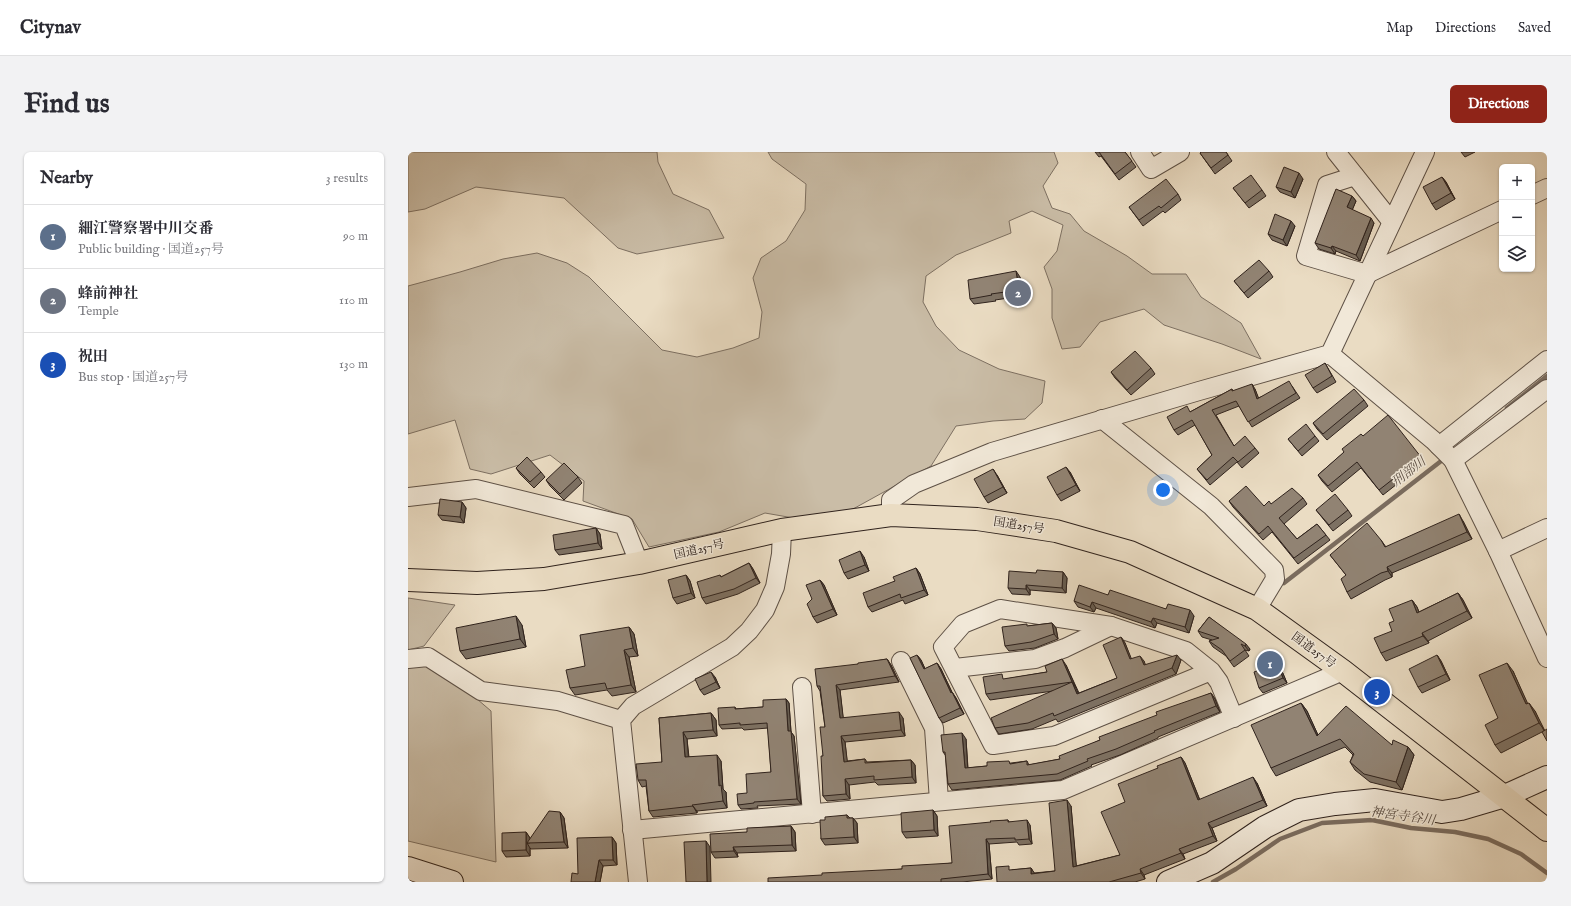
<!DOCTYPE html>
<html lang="en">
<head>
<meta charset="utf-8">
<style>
	:root { --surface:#fff; --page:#f2f2f3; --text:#2b2b33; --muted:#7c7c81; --line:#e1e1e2; --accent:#8f2418 }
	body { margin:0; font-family:"IM FELL English","Noto Serif JP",serif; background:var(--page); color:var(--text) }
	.controls { position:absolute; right:12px; top:12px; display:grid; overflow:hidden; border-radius:6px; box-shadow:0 1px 3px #0004 }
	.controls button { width:36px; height:36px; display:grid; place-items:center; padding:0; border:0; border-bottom:1px solid var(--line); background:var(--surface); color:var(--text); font:20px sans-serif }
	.you { position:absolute; left:755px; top:338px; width:14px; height:14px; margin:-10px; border:3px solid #fff; border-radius:50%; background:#1a73e8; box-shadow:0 0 0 6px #1a73e833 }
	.badge { display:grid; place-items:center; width:26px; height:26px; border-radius:50%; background:var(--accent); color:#fff; font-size:13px; font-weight:700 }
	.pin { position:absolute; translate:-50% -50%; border:2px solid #fff; box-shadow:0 1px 4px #0006 }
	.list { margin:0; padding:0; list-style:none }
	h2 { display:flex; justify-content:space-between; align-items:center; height:52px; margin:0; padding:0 16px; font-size:17px }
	h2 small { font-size:13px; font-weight:400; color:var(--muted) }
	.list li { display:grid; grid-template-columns:26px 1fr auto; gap:12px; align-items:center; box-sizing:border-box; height:64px; padding:0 16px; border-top:1px solid var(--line) }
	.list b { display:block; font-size:15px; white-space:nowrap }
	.list p { margin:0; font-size:13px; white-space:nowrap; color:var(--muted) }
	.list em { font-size:13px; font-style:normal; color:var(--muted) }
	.icon { flex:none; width:22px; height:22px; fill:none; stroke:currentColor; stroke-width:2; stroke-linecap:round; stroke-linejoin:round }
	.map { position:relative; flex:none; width:1139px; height:730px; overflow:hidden; border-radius:6px }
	header { display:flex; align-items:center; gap:24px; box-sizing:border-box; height:56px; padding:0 20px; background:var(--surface); border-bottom:1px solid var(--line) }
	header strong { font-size:19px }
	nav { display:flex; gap:22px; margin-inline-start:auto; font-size:14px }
	.intro { display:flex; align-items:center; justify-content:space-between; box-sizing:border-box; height:96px; padding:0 24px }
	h1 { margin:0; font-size:28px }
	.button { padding:10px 18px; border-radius:6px; background:var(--accent); color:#fff; font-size:14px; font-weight:700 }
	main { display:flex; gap:24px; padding:0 24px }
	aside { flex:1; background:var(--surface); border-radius:6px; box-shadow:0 1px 3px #0004 }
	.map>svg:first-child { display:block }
	.green { fill:#cabda7; stroke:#7d7062 }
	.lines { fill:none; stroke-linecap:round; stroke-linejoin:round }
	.stream { stroke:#7a6c5f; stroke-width:4.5 }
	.street-casing { stroke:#5e5146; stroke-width:20 }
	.secondary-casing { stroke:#30231d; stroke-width:24 }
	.highway-casing { stroke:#30231d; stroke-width:24 }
	.street { stroke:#f1e8d8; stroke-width:18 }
	.secondary { stroke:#f1e8d8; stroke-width:22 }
	.highway { stroke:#eadcc3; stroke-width:22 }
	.wall { fill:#7d7163; stroke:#30231d }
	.shaded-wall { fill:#665c50; stroke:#30231d }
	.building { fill:#918373; stroke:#30231d }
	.labels { text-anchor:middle; stroke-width:3; stroke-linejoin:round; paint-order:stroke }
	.street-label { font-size:12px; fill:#30231d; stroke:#f1e8d8 }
	.water-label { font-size:13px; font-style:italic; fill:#5b4e44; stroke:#f1e8d8 }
</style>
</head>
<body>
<header>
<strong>Citynav</strong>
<nav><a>Map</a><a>Directions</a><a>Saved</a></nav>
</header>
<div class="intro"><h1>Find us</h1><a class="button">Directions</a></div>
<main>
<aside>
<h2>Nearby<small>3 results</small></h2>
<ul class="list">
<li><span class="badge" style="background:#5c6f8a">1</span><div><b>細江警察署中川交番</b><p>Public building · 国道257号</p></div><em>90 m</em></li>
<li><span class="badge" style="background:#6b7280">2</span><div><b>蜂前神社</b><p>Temple</p></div><em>110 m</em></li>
<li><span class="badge" style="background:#1a4fb4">3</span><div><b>祝田</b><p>Bus stop · 国道257号</p></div><em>130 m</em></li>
</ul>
</aside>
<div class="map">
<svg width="1139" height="730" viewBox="0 0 1139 730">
	<rect width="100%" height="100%" fill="#eadcc3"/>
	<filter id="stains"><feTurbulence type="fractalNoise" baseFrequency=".005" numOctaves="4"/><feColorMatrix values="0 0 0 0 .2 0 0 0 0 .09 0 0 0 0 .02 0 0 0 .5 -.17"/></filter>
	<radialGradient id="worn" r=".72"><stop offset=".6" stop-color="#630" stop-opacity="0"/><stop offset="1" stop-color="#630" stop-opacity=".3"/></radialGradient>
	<g class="green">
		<polygon points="0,0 249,0 250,10 265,42 301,58 316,86 229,102 210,96 156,46 68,35 17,57 0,60"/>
		<polygon points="360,0 646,0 650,11 635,34 644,56 662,62 676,79 719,104 744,122 778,122 793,145 833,171 853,207 814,192 756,173 736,157 692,170 672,195 654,197 644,166 644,137 636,115 649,99 655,73 624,59 601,69 603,81 548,103 518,124 515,150 528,174 551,198 591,217 637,229 634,251 617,267 585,269 548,274 523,314 445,357 397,368 357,361 311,380 241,395 224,367 175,349 176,329 142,303 83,322 62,317 47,268 0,282 0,134 52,120 95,107 129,101 159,111 181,125 254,198 289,205 325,196 351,186 354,160 345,126 353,106 378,89 397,58 398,32 364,7"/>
		<polygon points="0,446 47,453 16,494 0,498"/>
		<polygon points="19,513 41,523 83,559 88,710 0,689 0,516"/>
	</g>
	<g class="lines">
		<g class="stream">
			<polyline points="1099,256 1139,224"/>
			<polyline points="876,431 1037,306"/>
			<polyline points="805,730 828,717 872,687 914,671 964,668 1003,676 1047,680 1080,687 1113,702 1139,721"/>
		</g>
		<defs>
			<g id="street">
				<polyline points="732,0 743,17 772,0"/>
				<polyline points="928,0 983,69"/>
				<polyline points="947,24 919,33 898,104 959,122 1094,58"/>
				<polyline points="1124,43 1139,36"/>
				<polyline points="922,202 1025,288 1045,308 1090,399 1139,506"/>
				<polyline points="694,267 803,354 866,418 867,427 849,457"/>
				<polyline points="1031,294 1139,208"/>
				<polyline points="1045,308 1139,237"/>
				<polyline points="0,345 68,337 216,373 231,411"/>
				<polyline points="483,363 483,348 506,332 584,300 791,239 922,202 1017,0"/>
				<polyline points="1090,399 1139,376"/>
				<polyline points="0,507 20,505 73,539 150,549 213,568"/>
				<polyline points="493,509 526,576 531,649"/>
				<polyline points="547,516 627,507 657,496 703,474"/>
				<polyline points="803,519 646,584 585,593 535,495 555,472 592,457 703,474 778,499 803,519 811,530 826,566"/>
				<polyline points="394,535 404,662"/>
				<polyline points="224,678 655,638 935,519"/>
				<polyline points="230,730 213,568 225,554 324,495 341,479 357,458 367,435 373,402 374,378"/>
			</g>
			<g id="secondary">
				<polyline points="0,716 44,730"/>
				<polyline points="760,730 804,711 857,675 891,658 927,652 967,648 1034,660 1053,657 1097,644 1139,625"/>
			</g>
			<polyline id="highway" points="0,428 69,431 136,427 231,411 374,378 483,363 569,367 648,379 722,400 849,457 935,519 1139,678"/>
		</defs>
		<use href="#street" class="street-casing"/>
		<use href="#secondary" class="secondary-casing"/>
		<use href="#highway" class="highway-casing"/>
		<use href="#street" class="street"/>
		<use href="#secondary" class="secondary"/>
		<use href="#highway" class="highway"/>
	</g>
	<g class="wall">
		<polygon points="687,0 717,0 728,15 711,28 693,4 691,5"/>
		<polygon points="818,0 824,9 807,22 792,1"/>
		<polygon points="1053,0 1067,0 1057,5"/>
		<polygon points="1034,25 1038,30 1047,47 1028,58 1024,52"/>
		<polygon points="895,27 887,46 872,40 868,35"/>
		<polygon points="825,36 854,38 858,44 841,56"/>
		<polygon points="770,42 773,48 757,61 755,59 735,74 721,55"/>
		<polygon points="944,44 948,49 944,58 966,71 952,109 928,99 927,102 911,97 907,91"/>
		<polygon points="887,74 879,94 864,88 860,82"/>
		<polygon points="861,119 865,125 840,146 826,129"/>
		<polygon points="612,125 615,144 587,148 588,149 566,152 562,147"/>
		<polygon points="917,211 928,230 909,241 905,236"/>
		<polygon points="743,216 747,222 723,243 707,226 703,220"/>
		<polygon points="884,234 892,246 844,275 831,254 808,263 826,294 847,296 851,301 834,316 829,310 802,333 789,317 804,303 787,273 770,283 766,278 782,260 824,237 825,239 847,237 850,246"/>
		<polygon points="956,248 960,254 919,288 909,277 905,271"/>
		<polygon points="907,284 911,289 894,304 880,287"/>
		<polygon points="955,284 1013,305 1017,311 998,326 998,325 975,343 953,316 924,340 914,329 910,323"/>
		<polygon points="108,316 133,320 137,325 126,336 112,322"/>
		<polygon points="662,320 672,339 653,349 649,343"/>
		<polygon points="589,323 599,341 580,351 576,345"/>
		<polygon points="170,325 174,331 156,348 142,334 138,328"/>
		<polygon points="895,346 899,352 876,372 889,387 909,372 922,388 890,412 864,380 855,388 825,355 821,349 856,354"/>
		<polygon points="54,350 58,356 56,371 34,368 30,363"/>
		<polygon points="908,358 940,358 944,364 925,379"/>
		<polygon points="1055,369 1064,387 984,421 984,425 977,428 943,447 939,440 938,423 922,403 973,388 978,395"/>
		<polygon points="188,376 192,382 194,397 151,403 147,398"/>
		<polygon points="456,405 461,419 440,427 436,421"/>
		<polygon points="341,411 345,417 352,431 330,442 298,452 294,446 312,423 313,425"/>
		<polygon points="508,416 512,422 520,443 497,452 495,448 464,460 460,455 487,429"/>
		<polygon points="655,420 659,426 658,441 622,438 622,443 604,442 600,436 628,421"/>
		<polygon points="278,423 282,429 287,446 269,452 265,446"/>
		<polygon points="412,428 416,433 429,463 409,471 405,465 404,447"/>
		<polygon points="1050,441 1055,448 1064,466 1020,489 1021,491 978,509 973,501 984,479 1004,448 1009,455 1011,460"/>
		<polygon points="700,443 786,464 781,481 749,471 747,476 688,456 686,460 670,455 666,449"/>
		<polygon points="801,465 842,497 841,499 837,498 841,504 826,515 818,504 805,495 801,489 804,488 794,485 790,479"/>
		<polygon points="644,471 648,476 650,487 627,496 601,499 597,494 620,474"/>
		<polygon points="114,473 118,495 58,507 52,499"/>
		<polygon points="221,475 226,482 230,504 221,505 228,540 204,544 199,538 167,543 162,536 177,514"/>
		<polygon points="713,485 717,491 723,507 736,509 737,513 773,508 768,522 650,570 648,567 624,577 591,582 587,576 645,539 582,548 578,542 598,527 639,520 658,513 671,541 709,526"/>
		<polygon points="509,503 513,508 517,517 529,511 533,517 544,540 548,546 556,562 535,571 531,566"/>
		<polygon points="1029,503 1033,509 1042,528 1014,541 1010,535"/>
		<polygon points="479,507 483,513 491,530 432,538 435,566 495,566 497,584 437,590 439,609 457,607 459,610 503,608 507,613 508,631 470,633 467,630 441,633 442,647 419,649 415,644 415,604 417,575 412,539 409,534 450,512"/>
		<polygon points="873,517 879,531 855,541 851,536"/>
		<polygon points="1105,519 1119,552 1127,559 1136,579 1134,580 1093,601 1087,593 1090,566"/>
		<polygon points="307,525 312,536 296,543 292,538"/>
		<polygon points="803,541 807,547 812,560 750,585 750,586 712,603 683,613 684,614 652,628 544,638 540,632 538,604 535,600 558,587 560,616 579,614 619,609 621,613 652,607 692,588"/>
		<polygon points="378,547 381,551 383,580 386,584 393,652 349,654 350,656 333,657 330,653 339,641 363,620 360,576 336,578 334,576 314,577 311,573 327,555 328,557 355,555"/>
		<polygon points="893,551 899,559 910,583 1000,595 1006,603 994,638 962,630 947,618 942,610 945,603 937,595 868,624 863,616"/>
		<polygon points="303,561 308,568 309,584 279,587 281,605 313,609 315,637 318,640 319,656 289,659 289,661 245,665 241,659 238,634 234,635 230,628 254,610 251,566"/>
		<polygon points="773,605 777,611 792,648 849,631 859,654 804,676 809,689 775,702 777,707 736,723 737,727 727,730 589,730 604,718 623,716 626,721 647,719 663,654 668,714 712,703 717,650 750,616"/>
		<polygon points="525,658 529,664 530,684 498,686 494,680"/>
		<polygon points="152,660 156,666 160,696 123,697 122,696 122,704 98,705 94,699 118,680 122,686 122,687"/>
		<polygon points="439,663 442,666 445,666 449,671 450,691 417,693 413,687 417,668"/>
		<polygon points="600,668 601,670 622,673 624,692 611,693 609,690 581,692 584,727 554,730 360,730 494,717 544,711 583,670"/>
		<polygon points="383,674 387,680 388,699 329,701 330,705 307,706 303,700 339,680"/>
		<polygon points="204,685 208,691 209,713 195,714 192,730 163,730"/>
	</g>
	<g class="shaded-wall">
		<polygon points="891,21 895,27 887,46 883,40"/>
		<polygon points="1034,25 1038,30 1047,47 1043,41"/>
		<polygon points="944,44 948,49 943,61 939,55"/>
		<polygon points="963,66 966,71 952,109 948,103"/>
		<polygon points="883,69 887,74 879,94 875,88"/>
		<polygon points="924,94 928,99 927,102 923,96"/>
		<polygon points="608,119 612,125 615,144 611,138"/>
		<polygon points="844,232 847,237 853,252 849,247"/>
		<polygon points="658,315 662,320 672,339 668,333"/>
		<polygon points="585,317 589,323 599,341 595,335"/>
		<polygon points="54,350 58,356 56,371 52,365"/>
		<polygon points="1051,362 1055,369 1064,387 1059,380"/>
		<polygon points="188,376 192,382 194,397 190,391"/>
		<polygon points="452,399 456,405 461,419 457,413"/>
		<polygon points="341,411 345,417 352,431 348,426"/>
		<polygon points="979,415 984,421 984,425 980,419"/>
		<polygon points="508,416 512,422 520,443 516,438"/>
		<polygon points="655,420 659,426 658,441 654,436"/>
		<polygon points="278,423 282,429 287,446 283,441"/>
		<polygon points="412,428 416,433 429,463 425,457"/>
		<polygon points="618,433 622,438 622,443 618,437"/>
		<polygon points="1050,441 1055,448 1064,466 1059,459"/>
		<polygon points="1004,448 1009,455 1014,468 1009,461"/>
		<polygon points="684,450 688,456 686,460 682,455"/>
		<polygon points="782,458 786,464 781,481 777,475"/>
		<polygon points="108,464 114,473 118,495 112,487"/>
		<polygon points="745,466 749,471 747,476 743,470"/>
		<polygon points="644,471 648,476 650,487 646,482"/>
		<polygon points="221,475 226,482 230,504 225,496"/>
		<polygon points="1014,481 1020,489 1021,491 1015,484"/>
		<polygon points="713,485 717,491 726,513 722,507"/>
		<polygon points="838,492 842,497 841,499 837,494"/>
		<polygon points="216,498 221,505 228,540 223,533"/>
		<polygon points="509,503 513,508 520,523 516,517"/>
		<polygon points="769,503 773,508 768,522 764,516"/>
		<polygon points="1029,503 1033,509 1042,528 1038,522"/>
		<polygon points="732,504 736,509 740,519 736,513"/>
		<polygon points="479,507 483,513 491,530 487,524"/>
		<polygon points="654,507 658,513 668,536 664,530"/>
		<polygon points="529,511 533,517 547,547 543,541"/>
		<polygon points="869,511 873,517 879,531 875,526"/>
		<polygon points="1099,511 1105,519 1124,561 1118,552"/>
		<polygon points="303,520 307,525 312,536 308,530"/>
		<polygon points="664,530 668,536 673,548 669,542"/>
		<polygon points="428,533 432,538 436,572 432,566"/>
		<polygon points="544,540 548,546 556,562 552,556"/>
		<polygon points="803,541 807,547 812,560 808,554"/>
		<polygon points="378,547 381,551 383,580 386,584 393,652 389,647 380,579"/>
		<polygon points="893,551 899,559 914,592 909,584"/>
		<polygon points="1121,551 1127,559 1137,579 1131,571"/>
		<polygon points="491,560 495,566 497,584 493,578"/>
		<polygon points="303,561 308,568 309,584 305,578"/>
		<polygon points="275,580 279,587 281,612 277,605"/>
		<polygon points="554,581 558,587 560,621 557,616"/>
		<polygon points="433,584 437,590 440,615 436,610"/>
		<polygon points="1000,595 1006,603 994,638 988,630"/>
		<polygon points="309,603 313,609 315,637 318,640 319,656 315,649 311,634"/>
		<polygon points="773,605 777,611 794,654 790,648"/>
		<polygon points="503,608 507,613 508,631 504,625"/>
		<polygon points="845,625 849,631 859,654 855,648"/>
		<polygon points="437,627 441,633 442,647 438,642"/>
		<polygon points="659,648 663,654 669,721 665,715"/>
		<polygon points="284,653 289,659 289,661 285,654"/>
		<polygon points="525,658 529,664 530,684 526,678"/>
		<polygon points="152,660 156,666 160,696 156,690"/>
		<polygon points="445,666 449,671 450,691 446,685"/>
		<polygon points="619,668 622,673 624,692 621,687"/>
		<polygon points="800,671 804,676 809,689 805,684"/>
		<polygon points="383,674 387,680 388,699 384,693"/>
		<polygon points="118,680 122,686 122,691 119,691 122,696 122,704 118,698"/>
		<polygon points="204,685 208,691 209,713 205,708"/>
		<polygon points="578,687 581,692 584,727 580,722"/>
		<polygon points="298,689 302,695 303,730 299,730"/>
		<polygon points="325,695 329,701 330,705 326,699"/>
		<polygon points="771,697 775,702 777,707 773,701"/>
		<polygon points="191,708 195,714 192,730 187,730"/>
		<polygon points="623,716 627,722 623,722"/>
		<polygon points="732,717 736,723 737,727 733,721"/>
	</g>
	<g class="building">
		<polygon points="691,0 717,0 724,9 707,22"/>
		<polygon points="793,0 818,0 820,3 803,16 792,1"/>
		<polygon points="876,15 891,21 883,40 868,35"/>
		<polygon points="843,23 854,38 837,51 825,36"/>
		<polygon points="1034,25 1043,41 1024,52 1015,35"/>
		<polygon points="758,27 770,42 753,56 751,54 731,68 721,55"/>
		<polygon points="928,37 944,44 939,55 963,66 948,103 924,94 923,96 907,91"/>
		<polygon points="867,62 883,69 875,88 860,82"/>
		<polygon points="851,108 861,119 836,141 826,129"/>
		<polygon points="608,119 611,138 583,142 584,143 562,147 560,128"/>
		<polygon points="727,199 743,216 719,238 703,220"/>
		<polygon points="917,211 924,224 905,236 897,223"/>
		<polygon points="881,229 888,241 840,270 828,249 804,258 826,294 837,284 847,296 830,310 825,305 799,328 789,317 804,303 784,268 766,278 759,265 779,254 782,260 824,237 824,239 844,232 849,247"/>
		<polygon points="946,237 956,248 915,282 905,271"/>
		<polygon points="980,263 1013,305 994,321 994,320 971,338 949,310 920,334 910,323 936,300 934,297 953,282 955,284"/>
		<polygon points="898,272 907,284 890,299 880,287"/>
		<polygon points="119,305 133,320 122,330 108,316"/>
		<polygon points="156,311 170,325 152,342 138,328"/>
		<polygon points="658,315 668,333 649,343 639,325"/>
		<polygon points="585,317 595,335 576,345 566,327"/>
		<polygon points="838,334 856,354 861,349 863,352 884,336 895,346 871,366 889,387 909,372 918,383 886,406 860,374 851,382 821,349"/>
		<polygon points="927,342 940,358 921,373 908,358"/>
		<polygon points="32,347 54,350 52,365 30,363"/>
		<polygon points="1051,362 1059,380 979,415 980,419 973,421 939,440 933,427 938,423 922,403 959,371 973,388 977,395"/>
		<polygon points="188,376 190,391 147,398 145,383"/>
		<polygon points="452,399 457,413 436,421 431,408"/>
		<polygon points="341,411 348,426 326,437 294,446 289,430 312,423 313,425"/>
		<polygon points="508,416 516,438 493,446 492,442 460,455 455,441 487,429 485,425"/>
		<polygon points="629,418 655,420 654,436 618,433 618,437 600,436 601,419 628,421"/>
		<polygon points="278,423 283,441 265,446 260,428"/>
		<polygon points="412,428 425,457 405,465 399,452 404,447 398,433"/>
		<polygon points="671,433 700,443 702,438 758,457 760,452 782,458 777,475 745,466 743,470 684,450 682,455 666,449"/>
		<polygon points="1050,441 1059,459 1014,481 1015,484 973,501 966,486 984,479 981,471 986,469 981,457 1004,448 1009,461"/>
		<polygon points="108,464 112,487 52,499 48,476"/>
		<polygon points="801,465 838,492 837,494 833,492 837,498 822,509 814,498 801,489 811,486 790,479"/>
		<polygon points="644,471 646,482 623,490 597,494 594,475 619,472 619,474"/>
		<polygon points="221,475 225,496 216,498 223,533 199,537 197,531 162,536 158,518 177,514 172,483"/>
		<polygon points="713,485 722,507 732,504 736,513 769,503 764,516 646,564 645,561 620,571 587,576 583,566 664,530 669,542 709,526 695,493"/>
		<polygon points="509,503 516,517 529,511 543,541 544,540 552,556 531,566 502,506"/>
		<polygon points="1029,503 1038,522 1010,535 1001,517"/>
		<polygon points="479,507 487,524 428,533 432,566 491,560 493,578 433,584 436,610 457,607 457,611 503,608 504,625 466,628 466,624 437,627 438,642 415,644 413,604 415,604 412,575 417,575 412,534 409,534 407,517 450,512 450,511"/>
		<polygon points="654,507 664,530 578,542 575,525 594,522 595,527 639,520 637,514"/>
		<polygon points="869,511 875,526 851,536 846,520"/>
		<polygon points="1099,511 1118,552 1121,551 1131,571 1087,593 1077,573 1090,566 1071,523"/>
		<polygon points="303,520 308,530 292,538 287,527"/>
		<polygon points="803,541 808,554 746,579 747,580 708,597 679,607 680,609 649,622 540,632 537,600 535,600 533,583 554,581 557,616 579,614 579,610 601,609 602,612 619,609 619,613 652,607 651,604 692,588 691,585 749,563 748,560"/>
		<polygon points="378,547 380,579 383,579 389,647 346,650 346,651 330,653 329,642 339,641 338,622 363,620 359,571 332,573 332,571 311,573 310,556 327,555 327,557 355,555 355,548"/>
		<polygon points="893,551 909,584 938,554 984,593 985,588 1000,595 988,630 956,622 942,610 946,602 932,587 863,616 843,573"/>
		<polygon points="303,561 305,578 275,580 277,605 309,603 311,634 313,633 315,649 284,653 285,654 241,659 238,628 230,628 228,612 254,610 251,566"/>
		<polygon points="1139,577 1139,589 1134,580"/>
		<polygon points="773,605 790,648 845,625 855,648 800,671 805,684 771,697 773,701 732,717 733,721 701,730 589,730 588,715 601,714 601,718 623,716 623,722 647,719 641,651 659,648 665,715 712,703 693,660 717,650 710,632 750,616 749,614"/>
		<polygon points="525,658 526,678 494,680 493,661"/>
		<polygon points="141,659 152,660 156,690 119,691"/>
		<polygon points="439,663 439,666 445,666 446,685 413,687 412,668 417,668 417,665"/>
		<polygon points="600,668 600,670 619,668 621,687 607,688 607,686 578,687 580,722 533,727 533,730 360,730 360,726 414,723 414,721 494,717 494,714 544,711 541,674 583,670 582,669"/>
		<polygon points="383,674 384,693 325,695 326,699 303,700 302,682 339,680 339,676"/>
		<polygon points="118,680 118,698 94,699 94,681"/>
		<polygon points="204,685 205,708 191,708 187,730 163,730 164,721 170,722 169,686"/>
		<polygon points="298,689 299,730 278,730 276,690"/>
	</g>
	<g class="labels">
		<g class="street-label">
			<text transform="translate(611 373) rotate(9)" y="4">国道257号</text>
			<text transform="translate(291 397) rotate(-13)" y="4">国道257号</text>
			<text transform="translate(906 498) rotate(36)" y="4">国道257号</text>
		</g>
		<g class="water-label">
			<text transform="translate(1000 319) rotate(-38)" y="5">刑部川</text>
			<text transform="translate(995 663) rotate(8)" y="5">神宮寺谷川</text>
		</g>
	</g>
	<rect width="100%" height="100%" filter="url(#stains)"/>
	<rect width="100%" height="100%" fill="url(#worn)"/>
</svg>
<div class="controls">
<button>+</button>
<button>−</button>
<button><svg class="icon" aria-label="layers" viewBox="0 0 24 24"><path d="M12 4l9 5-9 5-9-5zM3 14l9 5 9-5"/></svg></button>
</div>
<div class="you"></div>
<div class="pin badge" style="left:862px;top:512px;background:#5c6f8a">1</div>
<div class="pin badge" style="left:610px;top:141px;background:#6b7280">2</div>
<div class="pin badge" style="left:969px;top:540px;background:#1a4fb4">3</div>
</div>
</main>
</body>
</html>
